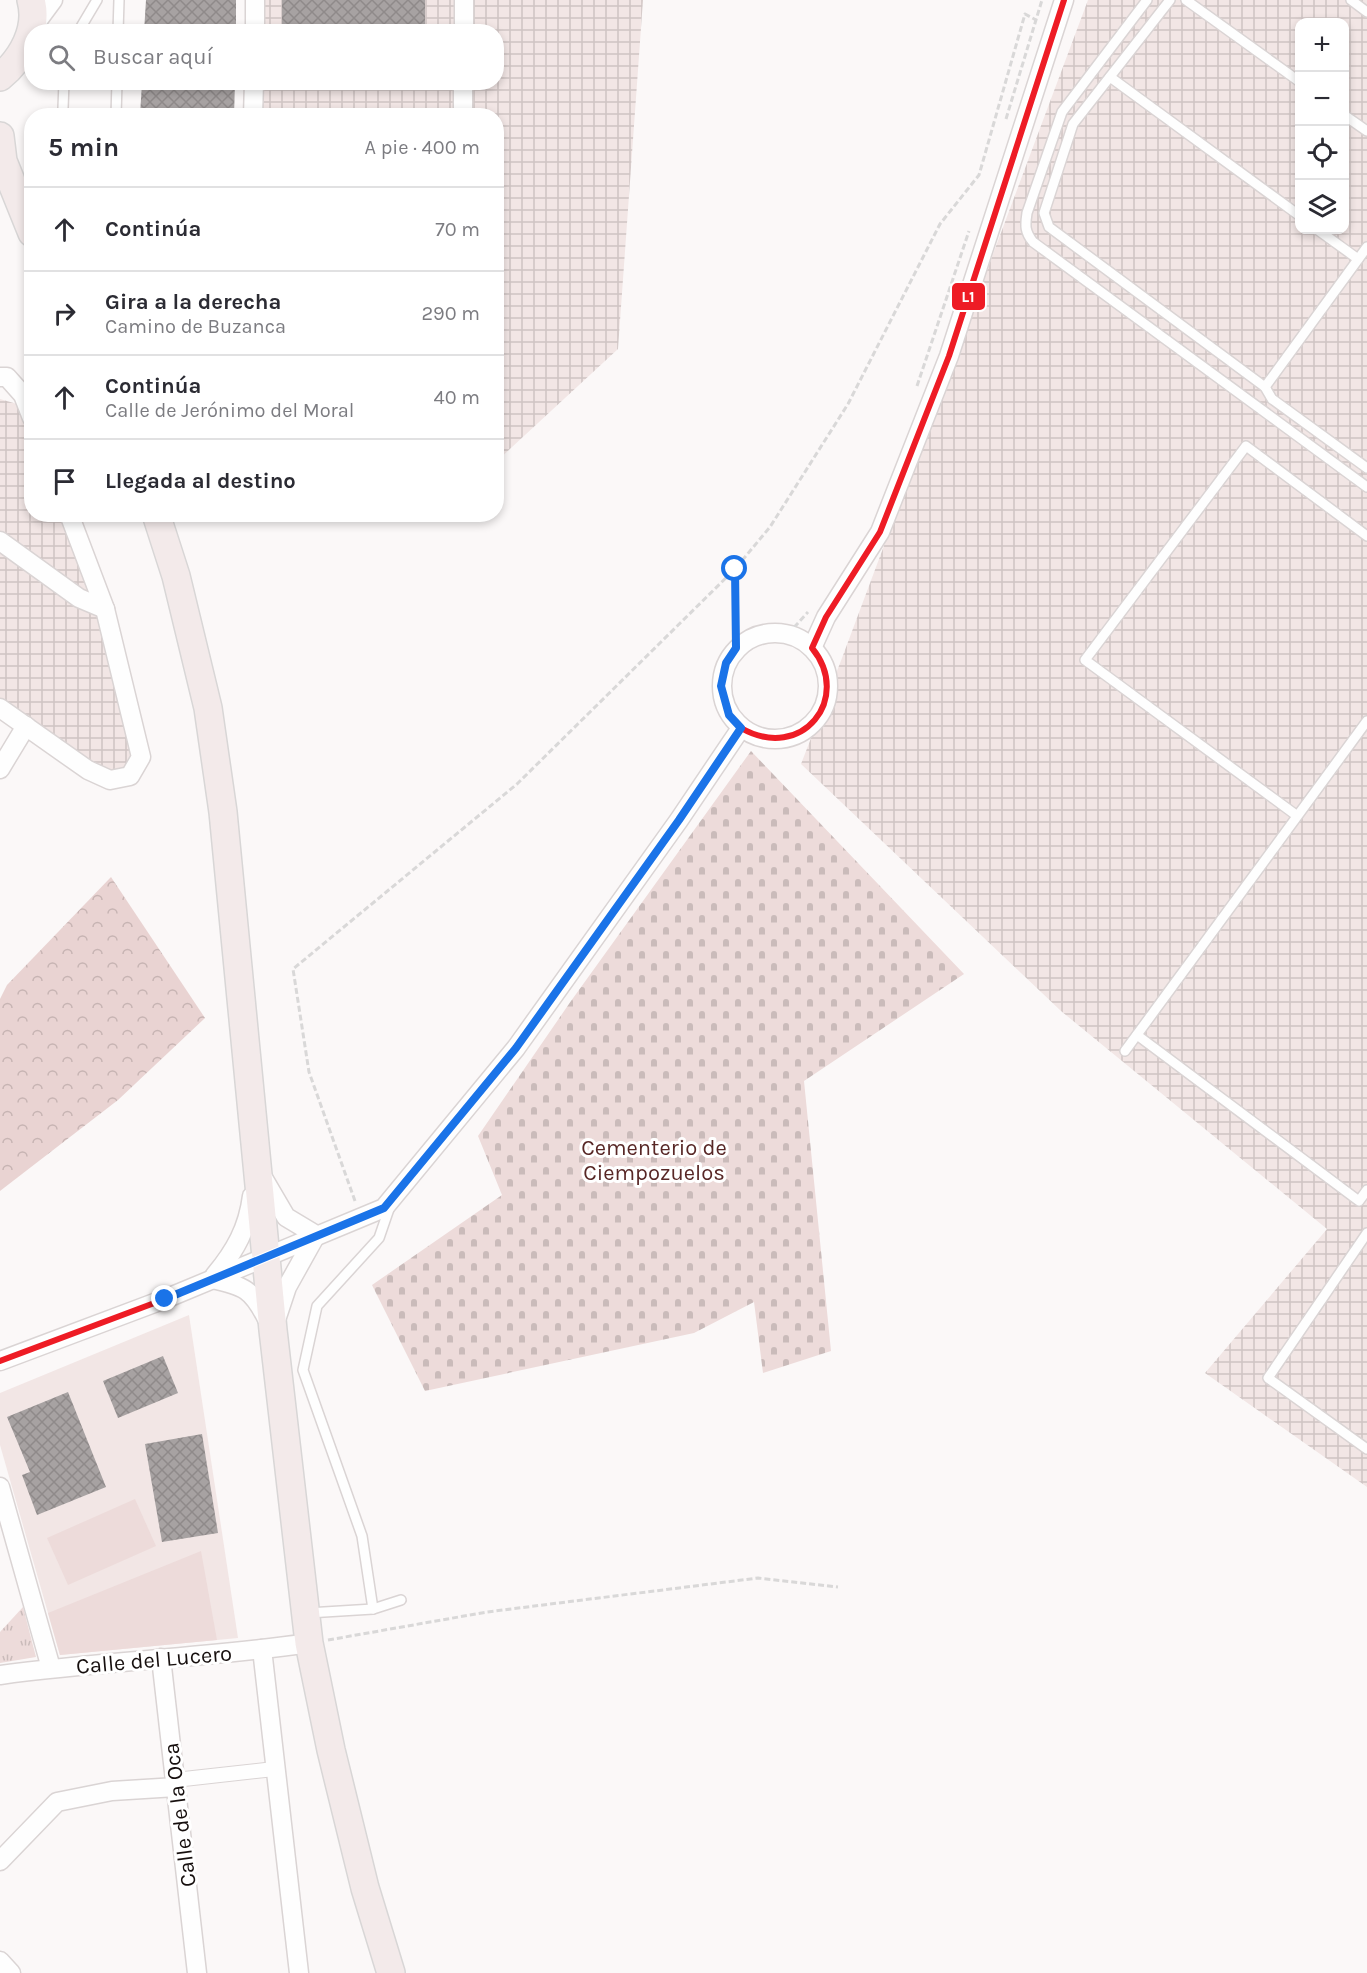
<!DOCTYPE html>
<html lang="es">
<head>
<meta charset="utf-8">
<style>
	:root { --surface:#fff; --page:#f7f7f7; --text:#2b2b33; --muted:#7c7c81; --line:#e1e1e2 }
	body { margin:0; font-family:Karla,sans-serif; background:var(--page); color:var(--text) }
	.controls { position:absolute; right:18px; top:18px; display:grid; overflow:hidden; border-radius:12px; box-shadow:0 3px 9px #0003 }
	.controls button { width:54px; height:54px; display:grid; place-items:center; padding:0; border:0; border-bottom:2px solid var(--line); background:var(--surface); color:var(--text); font:30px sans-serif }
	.stop { position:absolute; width:18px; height:18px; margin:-14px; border:4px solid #1a73e8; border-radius:50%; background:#fff }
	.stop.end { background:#1a73e8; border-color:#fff; box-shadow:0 2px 6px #0008 }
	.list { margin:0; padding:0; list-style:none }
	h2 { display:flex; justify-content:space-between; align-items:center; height:78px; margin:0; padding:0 24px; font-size:26px }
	h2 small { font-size:20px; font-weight:400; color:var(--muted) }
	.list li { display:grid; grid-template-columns:39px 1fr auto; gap:18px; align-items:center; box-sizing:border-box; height:84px; padding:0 24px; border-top:2px solid var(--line) }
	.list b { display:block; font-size:22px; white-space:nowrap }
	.list p { margin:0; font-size:20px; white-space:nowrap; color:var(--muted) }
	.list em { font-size:20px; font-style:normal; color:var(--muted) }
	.icon { flex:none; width:33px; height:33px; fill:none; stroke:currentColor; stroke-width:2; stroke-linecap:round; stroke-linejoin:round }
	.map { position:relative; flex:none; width:1367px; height:1973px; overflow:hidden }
	.search { position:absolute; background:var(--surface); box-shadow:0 3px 9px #0003; left:24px; top:24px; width:480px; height:66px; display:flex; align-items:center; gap:15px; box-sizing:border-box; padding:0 21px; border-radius:24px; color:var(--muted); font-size:22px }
	.panel { position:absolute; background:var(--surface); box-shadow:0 3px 9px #0003; left:24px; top:108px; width:480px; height:414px; border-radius:24px }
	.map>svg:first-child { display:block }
	.built { fill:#f2e6e5 }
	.industrial { fill:url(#industrial-grid); fill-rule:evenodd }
	.grass { fill:url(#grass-tufts) }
	.forest { fill:url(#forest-crowns) }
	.cemetery { fill:url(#cemetery-stones) }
	.garden { fill:#eddbda }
	.building { fill:url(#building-cross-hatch) }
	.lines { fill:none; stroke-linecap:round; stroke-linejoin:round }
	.service-casing { stroke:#dad4d4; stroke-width:12 }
	.pedestrian-casing { stroke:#dad4d4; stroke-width:16 }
	.minor-casing { stroke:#dad4d4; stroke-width:21 }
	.primary-casing { stroke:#d8d6d6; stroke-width:30 }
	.path { stroke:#d9d8d8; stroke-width:3; stroke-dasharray:6 3; stroke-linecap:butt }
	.service { stroke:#fefefe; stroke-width:9 }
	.pedestrian { stroke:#fefefe; stroke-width:14 }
	.minor { stroke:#fefefe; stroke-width:18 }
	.primary { stroke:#f3eaea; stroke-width:27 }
	.bus-1-casing { stroke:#fff; stroke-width:10 }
	.bus-1 { stroke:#ee1c25; stroke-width:6 }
	.route { stroke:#1a73e8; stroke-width:8 }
	.labels { text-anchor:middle; stroke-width:6; stroke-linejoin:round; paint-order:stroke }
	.park-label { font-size:22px; fill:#582726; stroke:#fff }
	.street-label { font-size:22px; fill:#160f0e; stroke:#fff }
	.line-badge { stroke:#fff; stroke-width:2 }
	.badge-label { font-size:16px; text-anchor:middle; font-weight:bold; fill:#fff }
</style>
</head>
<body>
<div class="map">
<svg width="1367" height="1973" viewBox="0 0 1367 1973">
	<defs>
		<pattern id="industrial-grid" width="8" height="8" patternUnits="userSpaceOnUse" patternTransform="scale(1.5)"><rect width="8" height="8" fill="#f2e6e5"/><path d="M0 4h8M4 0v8" fill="none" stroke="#cfc4c3"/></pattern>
		<pattern id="grass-tufts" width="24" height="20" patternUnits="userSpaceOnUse" patternTransform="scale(1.5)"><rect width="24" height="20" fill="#eddbda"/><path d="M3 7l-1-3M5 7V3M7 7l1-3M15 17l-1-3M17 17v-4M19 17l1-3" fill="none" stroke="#cabbba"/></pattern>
		<pattern id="forest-crowns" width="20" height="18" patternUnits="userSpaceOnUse" patternTransform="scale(1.5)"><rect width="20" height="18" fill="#e9d3d2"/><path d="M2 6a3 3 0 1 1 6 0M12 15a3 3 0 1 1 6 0" fill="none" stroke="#c7b4b3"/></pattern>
		<pattern id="cemetery-stones" width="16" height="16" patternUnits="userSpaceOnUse" patternTransform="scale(1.5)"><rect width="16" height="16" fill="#eddbda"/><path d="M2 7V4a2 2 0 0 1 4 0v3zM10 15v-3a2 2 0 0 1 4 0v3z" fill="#cabbba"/></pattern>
		<pattern id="building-cross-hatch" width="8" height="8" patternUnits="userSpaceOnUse" patternTransform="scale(1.5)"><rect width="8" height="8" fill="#a7a2a2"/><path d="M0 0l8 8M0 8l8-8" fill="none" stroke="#8f8a8a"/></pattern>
	</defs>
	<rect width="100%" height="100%" fill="#fbf8f8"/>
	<polygon class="built" points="189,1315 238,1638 60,1655 0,1445 0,1393"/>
	<g class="industrial">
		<polygon points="263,0 643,0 618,349 497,461 496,116 263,115 263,83 496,82 496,32 263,31"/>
		<path d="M1088,0H1367V1487L1205,1373L1327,1229L1061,1011L801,764L842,658ZM1300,22H1344V230H1300Z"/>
		<polygon points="0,399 24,406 31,427 32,514 66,515 134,731 129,768 111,774 0,698"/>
	</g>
	<polygon class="grass" points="23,1607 36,1657 0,1663 0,1632"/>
	<polygon class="forest" points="111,877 205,1018 118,1100 0,1191 0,999 7,985"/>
	<polygon class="cemetery" points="751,751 964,974 804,1081 831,1351 763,1373 754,1302 694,1333 425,1391 372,1285 502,1195 478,1136 571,1001"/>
	<g class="garden">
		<polygon points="135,1499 156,1546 68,1585 47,1538"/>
		<polygon points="201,1551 217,1640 60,1655 48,1613"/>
	</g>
	<g class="building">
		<polygon points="146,0 236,0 236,32 144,32"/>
		<rect x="282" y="0" width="143" height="32"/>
		<polygon points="142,82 235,82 234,116 140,116"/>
		<polygon points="163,1356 178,1393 118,1418 103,1381"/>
		<polygon points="68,1392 106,1487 37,1515 22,1475 30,1472 7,1417"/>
		<polygon points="202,1434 218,1533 162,1542 145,1444"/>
	</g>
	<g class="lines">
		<defs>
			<g id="service">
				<path d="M1147,0L1062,112L1027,213C1025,226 1025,232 1033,242L1367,487"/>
				<polyline points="1170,0 1073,124 1044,213 1049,227 1265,387 1367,247"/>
				<polyline points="1186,0 1300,82"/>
				<polyline points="1351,0 1367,12"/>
				<polyline points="78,32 97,0"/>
				<polyline points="118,32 119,0"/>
				<polyline points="1110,77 1300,216"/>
				<polyline points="63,108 64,82"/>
				<polyline points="1344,115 1367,131"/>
				<polyline points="116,116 117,82"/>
				<polyline points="1318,230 1358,259"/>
				<polyline points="1265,387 1272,399 1367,468"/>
				<polyline points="1296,815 1085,660 1246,446 1367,536"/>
				<polyline points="1137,1035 1359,1201 1367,1190"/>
				<polyline points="1125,1051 1367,721"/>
				<polyline points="1367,1233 1268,1378 1367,1449"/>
				<polyline points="373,1609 362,1536 303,1370 317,1306 379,1238 390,1206"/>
				<polyline points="308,1613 373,1609 401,1600"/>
			</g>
			<polyline id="pedestrian" points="175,1780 274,1769"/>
			<g id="minor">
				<polyline points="33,27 53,0"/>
				<polyline points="255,32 255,0"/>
				<polyline points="464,32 464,0"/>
				<polyline points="253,116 254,82"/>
				<polyline points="463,116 463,82"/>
				<polyline points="0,377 7,377 23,395 32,418"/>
				<polyline points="0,541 79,598 105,609"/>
				<circle cx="775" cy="686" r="53"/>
				<polyline points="812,648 826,617 880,532 949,356 1064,0"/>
				<polyline points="0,708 88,770 110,780 130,776 141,757 105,609 69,514"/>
				<polyline points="0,769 26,726"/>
				<polyline points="262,1176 286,1217 316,1235 287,1287 276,1320"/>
				<path d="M215,1275C235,1251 248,1228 252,1196"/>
				<path d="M212,1279C244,1286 252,1289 267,1319"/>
				<polyline points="0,1361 165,1299 384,1208 516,1048 679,820 741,728"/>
				<polyline points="0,1487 51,1668"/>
				<polyline points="262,1649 299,1973"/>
				<polyline points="161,1658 197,1973"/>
				<path d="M0,1675C102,1661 206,1658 309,1643"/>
				<polyline points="0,1861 57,1802 112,1791 176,1787"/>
				<polyline points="0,1961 11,1973"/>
			</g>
			<g id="primary">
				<path d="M0,77C22,59 39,29 31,0"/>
				<polyline points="0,136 3,161 32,233"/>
				<polyline points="156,514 176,576 208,708 223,812 273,1330 309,1643 331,1750 365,1888 391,1973"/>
			</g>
		</defs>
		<use href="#service" class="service-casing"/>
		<use href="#pedestrian" class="pedestrian-casing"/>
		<use href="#minor" class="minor-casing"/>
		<use href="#primary" class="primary-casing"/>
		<g class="path">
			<polyline points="1006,119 1042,0"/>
			<polyline points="917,386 969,231"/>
			<polyline points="788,634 808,612"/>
			<polyline points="736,648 735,569 770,527 848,404 940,224 979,175 1025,14 1036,20"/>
			<polyline points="355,1201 309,1072 293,969 517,784 735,569"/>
			<polyline points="328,1640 487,1612 758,1578 838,1587"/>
		</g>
		<use href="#service" class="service"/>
		<use href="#pedestrian" class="pedestrian"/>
		<use href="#minor" class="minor"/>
		<use href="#primary" class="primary"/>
		<defs>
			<path id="bus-1" d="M0,1361L165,1299L384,1208L516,1048L679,820L741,728C802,763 853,698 812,648L826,617L880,532L949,356L1064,0"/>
		</defs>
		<use href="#bus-1" class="bus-1-casing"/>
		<use href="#bus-1" class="bus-1"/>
	</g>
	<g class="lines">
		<polyline class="route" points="165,1299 384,1208 516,1048 679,820 741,728 729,715 721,686 726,663 736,648 735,569"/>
	</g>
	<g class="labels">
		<g class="park-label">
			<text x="654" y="1155">Cementerio de<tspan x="654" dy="25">Ciempozuelos</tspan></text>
		</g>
		<g class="street-label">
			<text transform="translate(154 1659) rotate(-5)" y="8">Calle del Lucero</text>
			<text transform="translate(179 1815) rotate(-97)" y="8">Calle de la Oca</text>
		</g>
	</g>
	<rect class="line-badge" x="951" y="282" width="35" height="29" rx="6" fill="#ee1c25"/>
	<g class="badge-label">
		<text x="968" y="302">L1</text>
	</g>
</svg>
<div class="controls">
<button>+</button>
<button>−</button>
<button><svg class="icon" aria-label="locate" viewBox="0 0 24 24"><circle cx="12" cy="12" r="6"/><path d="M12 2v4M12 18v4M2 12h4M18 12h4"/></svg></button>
<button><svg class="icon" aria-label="layers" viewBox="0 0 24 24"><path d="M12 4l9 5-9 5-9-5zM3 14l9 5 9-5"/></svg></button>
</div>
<div class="stop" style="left:735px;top:569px"></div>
<div class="stop end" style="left:165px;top:1299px"></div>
<div class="search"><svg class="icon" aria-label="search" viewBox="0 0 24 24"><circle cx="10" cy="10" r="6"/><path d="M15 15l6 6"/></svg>Buscar aquí</div>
<section class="panel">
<h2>5 min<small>A pie · 400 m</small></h2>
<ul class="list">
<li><svg class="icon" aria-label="ahead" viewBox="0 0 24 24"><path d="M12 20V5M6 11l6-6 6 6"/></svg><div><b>Continúa</b></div><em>70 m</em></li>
<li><svg class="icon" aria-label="right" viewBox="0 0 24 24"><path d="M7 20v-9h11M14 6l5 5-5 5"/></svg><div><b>Gira a la derecha</b><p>Camino de Buzanca</p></div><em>290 m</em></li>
<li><svg class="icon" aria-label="ahead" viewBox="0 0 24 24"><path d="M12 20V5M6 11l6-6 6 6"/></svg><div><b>Continúa</b><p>Calle de Jerónimo del Moral</p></div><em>40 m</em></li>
<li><svg class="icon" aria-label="arrive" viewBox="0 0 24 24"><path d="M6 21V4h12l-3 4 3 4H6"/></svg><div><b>Llegada al destino</b></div></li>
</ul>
</section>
</div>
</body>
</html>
